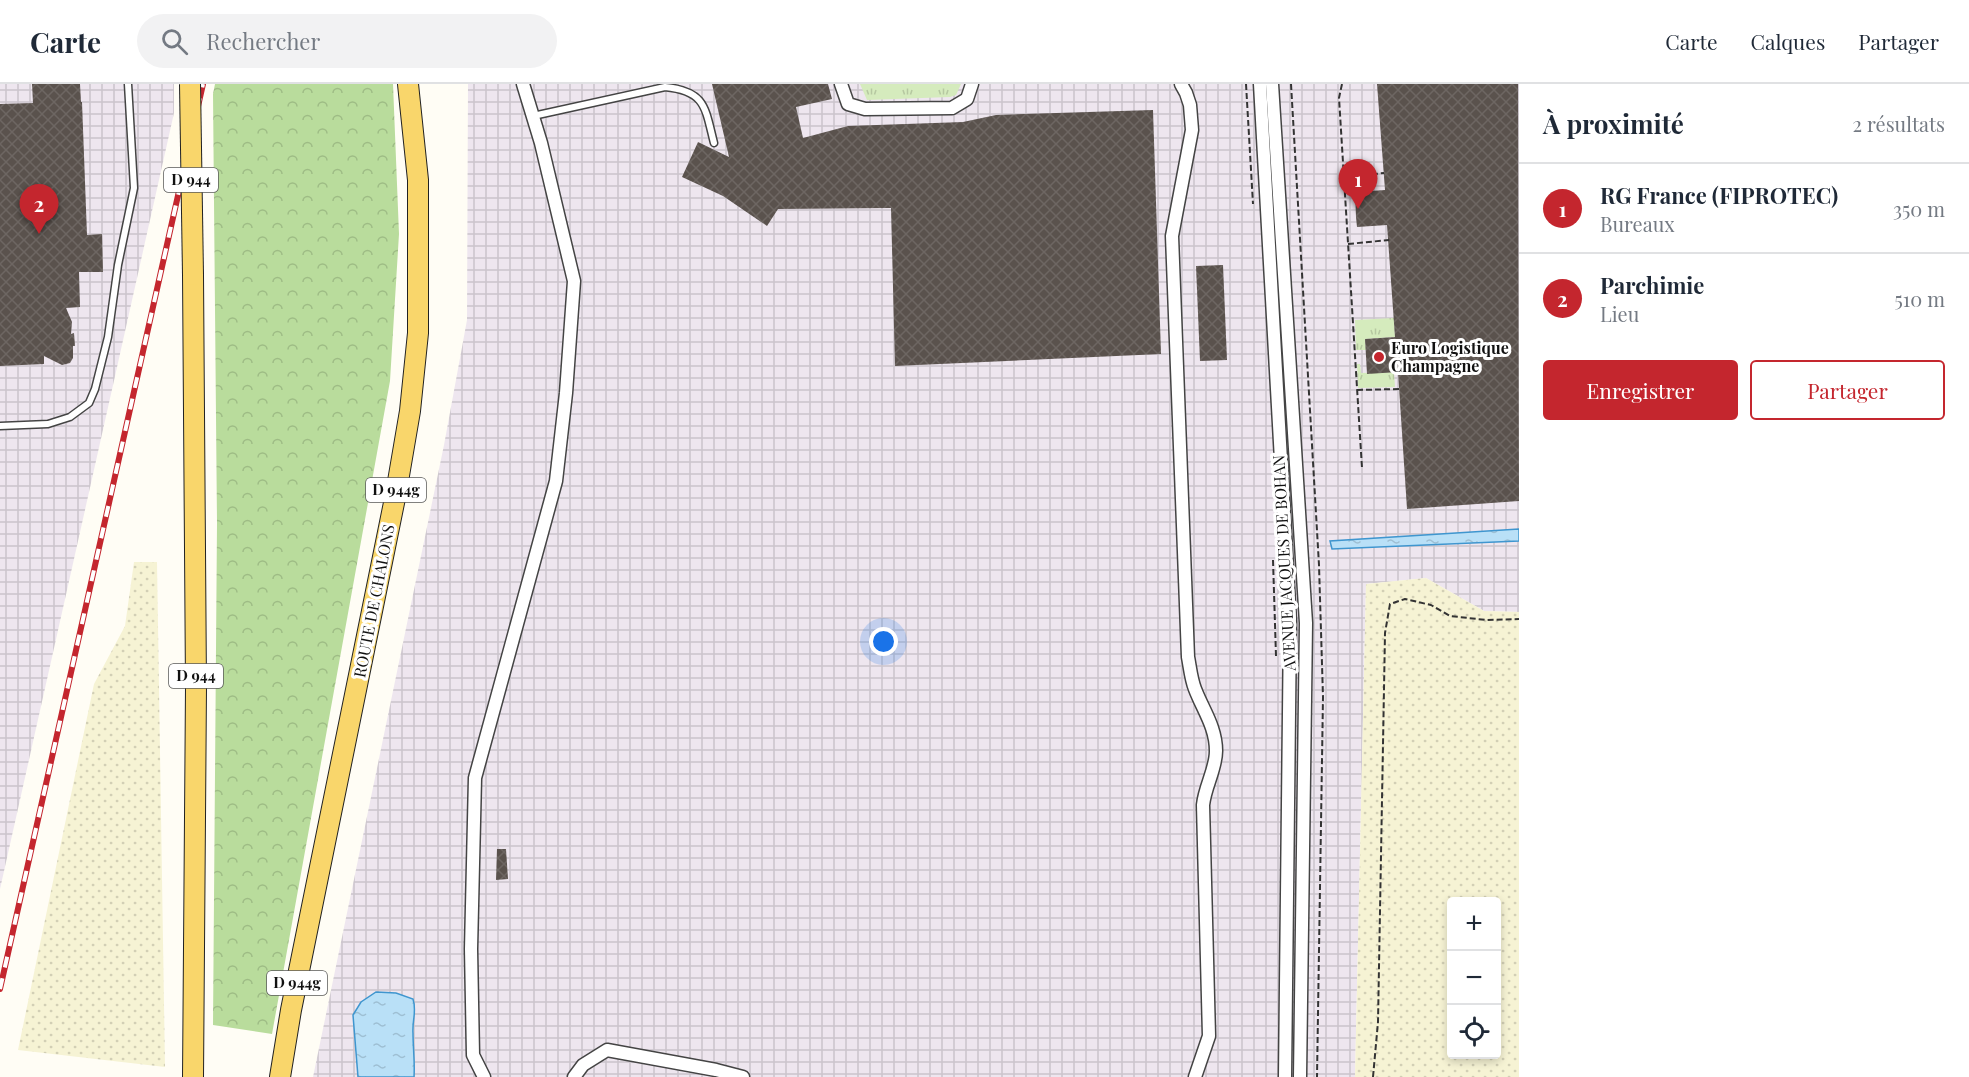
<!DOCTYPE html>
<html lang="fr">
<head>
<meta charset="utf-8">
<style>
	:root { --surface:#fff; --page:#f2f2f3; --text:#1f2937; --muted:#747a83; --line:#e0e1e3; --accent:#c4262e }
	body { margin:0; font-family:"Playfair Display",serif; background:var(--page); color:var(--text) }
	.controls { position:absolute; right:18px; bottom:18px; display:grid; overflow:hidden; border-radius:6px; box-shadow:0 3px 9px #0003 }
	.controls button { width:54px; height:54px; display:grid; place-items:center; padding:0; border:0; border-bottom:2px solid var(--line); background:var(--surface); color:var(--text); font:30px sans-serif }
	.you { position:absolute; left:884px; top:558px; width:21px; height:21px; margin:-15px; border:4px solid #fff; border-radius:50%; background:#1a73e8; box-shadow:0 0 0 9px #1a73e833 }
	.badge { display:grid; place-items:center; width:39px; height:39px; border-radius:50%; background:var(--accent); color:#fff; font-size:20px; font-weight:700 }
	.pin { position:absolute; translate:-50% -50px; filter:drop-shadow(0 2px 3px #0008) }
	.pin::after { content:''; position:absolute; top:32px; width:21px; height:18px; background:inherit; clip-path:polygon(0 0,100% 0,50% 100%) }
	.list { margin:0; padding:0; list-style:none }
	h2 { display:flex; justify-content:space-between; align-items:center; height:78px; margin:0; padding:0 24px; font-size:26px }
	h2 small { font-size:20px; font-weight:400; color:var(--muted) }
	.list li { display:grid; grid-template-columns:39px 1fr auto; gap:18px; align-items:center; box-sizing:border-box; height:90px; padding:0 24px; border-top:2px solid var(--line) }
	.list b { display:block; font-size:22px; white-space:nowrap }
	.list p { margin:0; font-size:20px; white-space:nowrap; color:var(--muted) }
	.list em { font-size:20px; font-style:normal; color:var(--muted) }
	.actions { display:flex; gap:12px; padding:18px 24px }
	.actions a { flex:1; padding:14px 0; border:2px solid var(--accent); border-radius:6px; text-align:center; font-size:21px; color:var(--accent) }
	.actions .main { background:var(--accent); color:#fff }
	.icon { flex:none; width:33px; height:33px; fill:none; stroke:currentColor; stroke-width:2; stroke-linecap:round; stroke-linejoin:round }
	.map { position:relative; flex:none; width:1519px; height:993px; overflow:hidden }
	header { display:flex; align-items:center; gap:36px; box-sizing:border-box; height:84px; padding:0 30px; background:var(--surface); border-bottom:2px solid var(--line) }
	header strong { font-size:28px }
	nav { display:flex; gap:33px; margin-inline-start:auto; font-size:21px }
	.search { width:420px; height:54px; background:var(--page); display:flex; align-items:center; gap:15px; box-sizing:border-box; padding:0 21px; border-radius:33px; color:var(--muted); font-size:22px }
	main { display:flex }
	aside { flex:1; background:var(--surface) }
	.map>svg:first-child { display:block }
	.industrial { fill:url(#industrial-grid) }
	.farmland { fill:url(#farmland-dots); fill-rule:evenodd }
	.grass { fill:url(#grass-tufts) }
	.forest { fill:url(#forest-crowns) }
	.water { fill:url(#water-ripples); stroke:#3f96cf; stroke-width:1.5 }
	.building { fill:url(#building-cross-hatch) }
	.lines { fill:none; stroke-linecap:round; stroke-linejoin:round }
	.service-casing { stroke:#444; stroke-width:9 }
	.minor-casing { stroke:#444; stroke-width:15 }
	.primary-casing { stroke:#222; stroke-width:22 }
	.path { stroke:#333; stroke-width:2; stroke-dasharray:6 3; stroke-linecap:butt }
	.service { stroke:#fff; stroke-width:6 }
	.minor { stroke:#fff; stroke-width:12 }
	.primary { stroke:#f9d66b; stroke-width:20 }
	.rail-casing { stroke:#c4262e; stroke-width:6 }
	.rail { stroke:#fff; stroke-width:4; stroke-dasharray:11; stroke-linecap:butt }
	.primary-bridge-casing { stroke:#222; stroke-width:22; stroke-linecap:butt }
	.primary-bridge { stroke:#f9d66b; stroke-width:20 }
	.poi-dot { fill:#c4262e; stroke:#fff; stroke-width:2 }
	.labels { text-anchor:middle; stroke-width:6; stroke-linejoin:round; paint-order:stroke }
	.shield { fill:#fff; stroke:#585858; stroke-width:1.5 }
	.shield-label { font-size:15px; font-weight:bold; fill:#111 }
	.poi-label { font-size:16px; font-weight:bold; fill:#111; stroke:#fff; text-anchor:start }
	.street-label { font-size:16px; fill:#111; stroke:#fff }
</style>
</head>
<body>
<header>
<strong>Carte</strong>
<div class="search"><svg class="icon" aria-label="search" viewBox="0 0 24 24"><circle cx="10" cy="10" r="6"/><path d="M15 15l6 6"/></svg>Rechercher</div>
<nav><a>Carte</a><a>Calques</a><a>Partager</a></nav>
</header>
<main>
<div class="map">
<svg width="1519" height="993" viewBox="0 0 1519 993">
	<defs>
		<pattern id="industrial-grid" width="8" height="8" patternUnits="userSpaceOnUse" patternTransform="scale(1.5)"><rect width="8" height="8" fill="#eee6ef"/><path d="M0 4h8M4 0v8" fill="none" stroke="#cbc4cc"/></pattern>
		<pattern id="farmland-dots" width="8" height="8" patternUnits="userSpaceOnUse" patternTransform="scale(1.5)"><rect width="8" height="8" fill="#f6f3d4"/><path d="M2 2h.1M6 6h.1" fill="none" stroke="#d2cfb5" stroke-width="1.8" stroke-linecap="round"/></pattern>
		<pattern id="grass-tufts" width="24" height="20" patternUnits="userSpaceOnUse" patternTransform="scale(1.5)"><rect width="24" height="20" fill="#d5ebbd"/><path d="M3 7l-1-3M5 7V3M7 7l1-3M15 17l-1-3M17 17v-4M19 17l1-3" fill="none" stroke="#b6c8a1"/></pattern>
		<pattern id="forest-crowns" width="20" height="18" patternUnits="userSpaceOnUse" patternTransform="scale(1.5)"><rect width="20" height="18" fill="#b9dc9c"/><path d="M2 6a3 3 0 1 1 6 0M12 15a3 3 0 1 1 6 0" fill="none" stroke="#9ebc85"/></pattern>
		<pattern id="water-ripples" width="26" height="14" patternUnits="userSpaceOnUse" patternTransform="scale(1.5)"><rect width="26" height="14" fill="#b9e0f7"/><path d="M2 4q2-2 4 0t4 0M15 11q2-2 4 0t4 0" fill="none" stroke="#9ebfd3"/></pattern>
		<pattern id="building-cross-hatch" width="8" height="8" patternUnits="userSpaceOnUse" patternTransform="scale(1.5)"><rect width="8" height="8" fill="#5a524d"/><path d="M0 0l8 8M0 8l8-8" fill="none" stroke="#6d6662"/></pattern>
	</defs>
	<rect width="100%" height="100%" fill="#fffdf5"/>
	<g class="industrial">
		<polygon points="0,0 174,0 174,29 0,805"/>
		<polygon points="468,0 1519,0 1519,528 1484,527 1426,494 1366,500 1355,993 313,993 444,361 467,236"/>
	</g>
	<g class="farmland">
		<polygon points="134,478 157,478 165,983 18,966 94,600 125,542"/>
		<path d="M1426,494L1484,527L1519,528V993H1355L1366,500ZM1452,818H1496V970H1452Z"/>
	</g>
	<g class="grass">
		<polygon points="860,0 961,0 956,11 950,13 867,16"/>
		<polygon points="1394,234 1395,253 1365,255 1366,266 1356,266 1355,236"/>
		<polygon points="1357,280 1360,280 1361,289 1394,288 1395,303 1358,304"/>
	</g>
	<polygon class="forest" points="215,0 393,0 399,150 390,297 272,950 213,941 217,439 213,10"/>
	<g class="water">
		<polygon points="1519,445 1519,457 1332,465 1330,457"/>
		<path d="M376,908L396,909L413,915C417,927 412,937 413,949C413,964 415,978 414,993H358L353,931L361,918Z"/>
	</g>
	<g class="building">
		<polygon points="32,0 80,0 81,18 82,18 87,151 102,150 103,188 79,188 80,223 66,224 72,238 71,250 74,249 75,262 73,262 73,274 70,279 62,281 44,272 44,280 0,282 0,20 33,19"/>
		<polygon points="712,0 828,0 832,15 796,23 803,54 848,42 963,38 996,31 1153,26 1161,270 895,282 891,124 778,125 767,142 723,112 682,93 698,58 729,73"/>
		<polygon points="1377,0 1518,0 1519,417 1407,425 1398,288 1367,290 1365,255 1395,253 1387,141 1357,143 1356,133 1355,108 1385,106"/>
		<polygon points="1223,181 1227,276 1200,277 1196,182"/>
		<polygon points="497,765 506,765 508,795 496,796"/>
	</g>
	<g class="lines">
		<defs>
			<g id="service">
				<path d="M533,32L665,3C706,7 705,24 714,59"/>
				<polyline points="0,342 48,340 70,333 89,319 95,305 108,253 118,181 134,104 128,0"/>
			</g>
			<g id="minor">
				<polyline points="841,0 848,20 865,25 952,24 967,15 972,0"/>
				<path d="M1181,0L1186,9L1190,21L1192,46L1172,152L1188,573C1190,583 1191,595 1195,605C1203,626 1216,643 1216,667C1216,685 1205,702 1203,721L1209,952L1195,993"/>
				<polyline points="1260,0 1290,538 1285,993"/>
				<polyline points="1272,0 1306,539 1300,993"/>
				<polyline points="484,993 473,971 471,865 475,694 556,397 566,309 574,197 541,59 523,0"/>
				<polyline points="574,993 583,981 607,966 716,986 743,993"/>
			</g>
			<g id="primary">
				<polyline points="193,191 196,603 193,993"/>
				<polyline points="280,993 291,926 396,409 410,327 418,249 418,96 408,0"/>
			</g>
		</defs>
		<use href="#service" class="service-casing"/>
		<use href="#minor" class="minor-casing"/>
		<use href="#primary" class="primary-casing"/>
		<g class="path">
			<polyline points="1246,0 1253,120"/>
			<polyline points="1291,0 1319,481 1323,613 1317,993"/>
			<polyline points="1342,0 1339,14 1362,384"/>
			<polyline points="1345,93 1384,89"/>
			<polyline points="1348,160 1389,156"/>
			<polyline points="1357,306 1399,305"/>
			<polyline points="1273,476 1276,572"/>
			<polyline points="1373,993 1378,938 1385,549 1390,520 1405,515 1431,521 1450,532 1486,536 1519,535"/>
		</g>
		<use href="#service" class="service"/>
		<use href="#minor" class="minor"/>
		<use href="#primary" class="primary"/>
		<defs>
			<polyline id="rail" points="0,905 203,0"/>
		</defs>
		<use href="#rail" class="rail-casing"/>
		<use href="#rail" class="rail"/>
		<defs>
			<polyline id="primary-bridge" points="190,0 193,191"/>
		</defs>
		<use href="#primary-bridge" class="primary-bridge-casing"/>
		<use href="#primary-bridge" class="primary-bridge"/>
	</g>
	<circle class="poi-dot" cx="1379" cy="273" r="6"/>
	<g class="labels">
		<g class="shield">
			<rect x="164" y="84" width="54" height="24" rx="4.5"/>
			<rect x="366" y="394" width="60" height="24" rx="4.5"/>
			<rect x="169" y="580" width="54" height="24" rx="4.5"/>
			<rect x="267" y="887" width="60" height="24" rx="4.5"/>
		</g>
		<g class="shield-label">
			<text x="191" y="101">D 944</text>
			<text x="396" y="411">D 944g</text>
			<text x="196" y="597">D 944</text>
			<text x="297" y="904">D 944g</text>
		</g>
		<g class="poi-label">
			<text x="1391" y="270">Euro Logistique<tspan x="1391" dy="18">Champagne</tspan></text>
		</g>
		<g class="street-label">
			<text transform="translate(1284 479) rotate(-93)" y="6">AVENUE JACQUES DE BOHAN</text>
			<text transform="translate(374 517) rotate(-79)" y="6">ROUTE DE CHALONS</text>
		</g>
	</g>
</svg>
<div class="controls">
<button>+</button>
<button>−</button>
<button><svg class="icon" aria-label="locate" viewBox="0 0 24 24"><circle cx="12" cy="12" r="6"/><path d="M12 2v4M12 18v4M2 12h4M18 12h4"/></svg></button>
</div>
<div class="you"></div>
<div class="pin badge" style="left:1358px;top:125px">1</div>
<div class="pin badge" style="left:39px;top:150px">2</div>
</div>
<aside>
<h2>À proximité<small>2 résultats</small></h2>
<ul class="list">
<li><span class="badge">1</span><div><b>RG France (FIPROTEC)</b><p>Bureaux</p></div><em>350 m</em></li>
<li><span class="badge">2</span><div><b>Parchimie</b><p>Lieu</p></div><em>510 m</em></li>
</ul>
<div class="actions"><a class="main">Enregistrer</a><a>Partager</a></div>
</aside>
</main>
</body>
</html>
